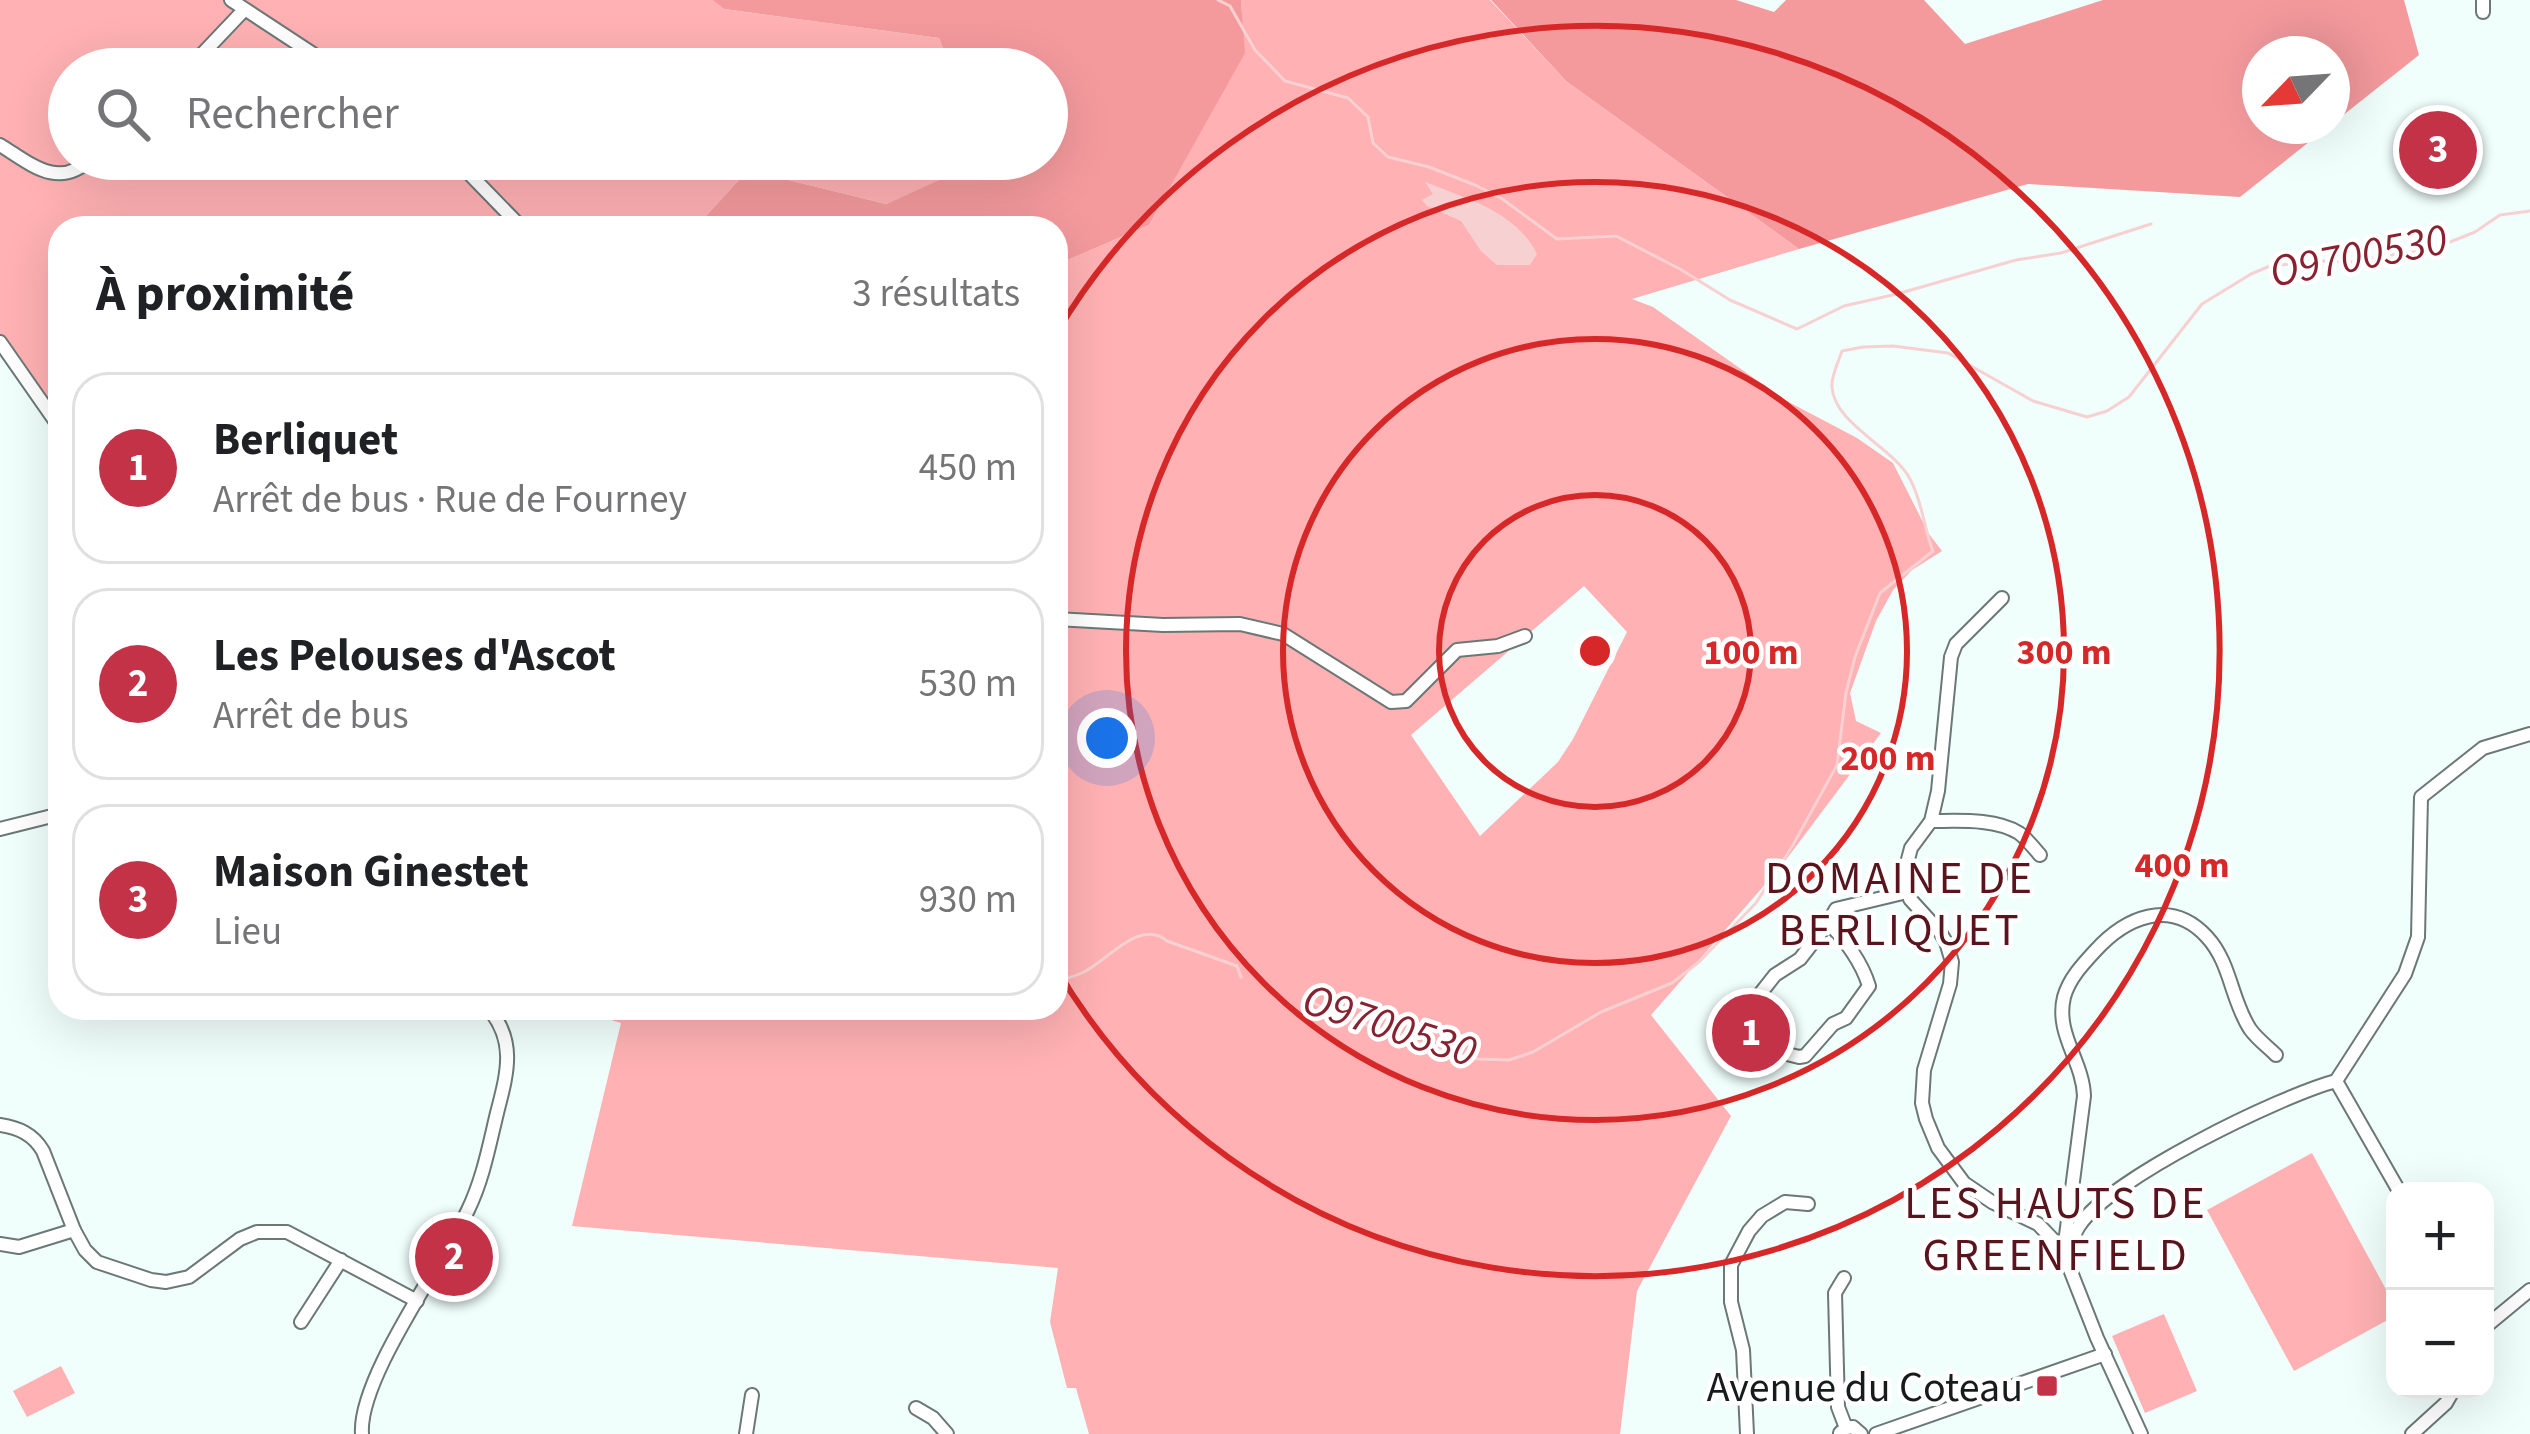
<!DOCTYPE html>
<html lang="fr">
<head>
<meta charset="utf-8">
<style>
	:root { --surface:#fff; --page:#f2f2f2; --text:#202124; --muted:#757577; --line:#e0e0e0; --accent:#c33247 }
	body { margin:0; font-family:"Source Sans 3",sans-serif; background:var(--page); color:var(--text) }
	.controls { position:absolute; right:36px; bottom:36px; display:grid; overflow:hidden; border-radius:24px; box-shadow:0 12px 48px #0002 }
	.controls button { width:108px; height:108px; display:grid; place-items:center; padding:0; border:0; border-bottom:3px solid var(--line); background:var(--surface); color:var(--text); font:60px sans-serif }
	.compass { position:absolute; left:2242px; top:36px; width:108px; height:108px; border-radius:50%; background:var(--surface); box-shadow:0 12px 48px #0002; rotate:245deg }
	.you { position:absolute; left:1107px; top:738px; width:42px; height:42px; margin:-30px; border:9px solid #fff; border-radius:50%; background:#1a73e8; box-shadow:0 0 0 18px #1a73e833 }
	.badge { display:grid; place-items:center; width:78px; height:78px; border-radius:50%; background:var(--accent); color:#fff; font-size:39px; font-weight:700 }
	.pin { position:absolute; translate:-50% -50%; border:6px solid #fff; box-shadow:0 3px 12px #0006 }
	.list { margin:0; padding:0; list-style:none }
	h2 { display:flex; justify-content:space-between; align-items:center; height:156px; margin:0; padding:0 48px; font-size:51px }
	h2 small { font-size:39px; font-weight:400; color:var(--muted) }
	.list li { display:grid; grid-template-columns:78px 1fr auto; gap:36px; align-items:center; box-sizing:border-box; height:192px; margin:0 24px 24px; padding:0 24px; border:3px solid var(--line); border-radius:36px }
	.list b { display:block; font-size:45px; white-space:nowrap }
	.list p { margin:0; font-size:39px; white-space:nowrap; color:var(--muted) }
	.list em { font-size:39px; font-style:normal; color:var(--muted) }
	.icon { flex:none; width:66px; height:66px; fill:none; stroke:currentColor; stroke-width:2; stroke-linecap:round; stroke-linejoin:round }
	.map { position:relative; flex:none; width:2530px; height:1434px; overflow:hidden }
	.search { position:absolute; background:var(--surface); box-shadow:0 12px 48px #0002; left:48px; top:48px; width:1020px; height:132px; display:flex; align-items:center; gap:30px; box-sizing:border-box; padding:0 42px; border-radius:66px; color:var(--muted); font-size:45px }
	.panel { position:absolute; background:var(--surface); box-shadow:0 12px 48px #0002; left:48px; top:216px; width:1020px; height:804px; border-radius:36px }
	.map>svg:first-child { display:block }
	.green { fill:#ffb1b3; fill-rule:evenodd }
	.forest { fill:#f49a9d }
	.water { fill:#f7d1d1 }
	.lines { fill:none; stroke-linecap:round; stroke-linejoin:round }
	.stream { stroke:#f7d1d1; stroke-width:3 }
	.street-casing { stroke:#6b7876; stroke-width:16 }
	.street { stroke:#fff; stroke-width:12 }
	.ring { fill:none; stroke:#d62828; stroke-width:6 }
	.poi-dot { fill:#c33247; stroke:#fff; stroke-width:4.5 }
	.labels { text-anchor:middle; stroke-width:9; stroke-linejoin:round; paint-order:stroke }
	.poi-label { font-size:42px; fill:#161c1b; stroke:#fff; text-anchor:end }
	.water-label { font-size:45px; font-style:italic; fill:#882130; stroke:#fff }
	.neighbourhood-label { font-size:45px; letter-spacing:3px; fill:#59141d; stroke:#fff }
	.centre { fill:#d62828; stroke:#fff; stroke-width:6 }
	.ring-label { font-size:36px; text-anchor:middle; font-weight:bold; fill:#d62828; stroke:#fff; stroke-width:9; stroke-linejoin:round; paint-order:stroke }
</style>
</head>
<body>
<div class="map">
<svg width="2530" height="1434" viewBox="0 0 2530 1434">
	<rect width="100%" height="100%" fill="#f0fefc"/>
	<g class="green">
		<polygon points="0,0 712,0 724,9 939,38 951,69 69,69 69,159 986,160 886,204 748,170 695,228 60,228 60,428 0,342"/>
		<path d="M1241,0H1490L1566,81L1799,249L1632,299L1653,307L1785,400L1857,438L1893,463L1929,534L1942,551L1912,570L1893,590L1876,621L1850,693L1856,721L1881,733L1782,865L1651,1015L1731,1116L1637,1291L1620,1434H1089L1076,1388H1067L1050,1322L1058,1268L572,1226L621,1023L571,1008H1056V265L1149,225L1244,53ZM1584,586L1627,632L1573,739L1558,762L1480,836L1411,735Z"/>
		<polygon points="2312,1153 2395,1306 2395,1316 2294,1371 2207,1210"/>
		<polygon points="2164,1314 2197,1391 2145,1413 2112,1336"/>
		<polygon points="61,1366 75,1393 27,1417 13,1391"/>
	</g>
	<g class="forest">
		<polygon points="712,0 1241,0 1245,53 1149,225 1056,265 1056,228 695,228 748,170 886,204 986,159 1047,159 1047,69 951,69 939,38 724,9"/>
		<polygon points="1491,0 1736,0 1774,12 1786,0 1924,0 1965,44 2103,0 2404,0 2419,55 2332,124 2332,54 2260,54 2260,126 2329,126 2240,197 2028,184 1799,249 1566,81"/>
	</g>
	<path class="water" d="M1425,182C1465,198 1517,212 1537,254L1530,265H1497L1481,251L1461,221L1427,206L1422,200L1433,194Z"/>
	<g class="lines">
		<g class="stream">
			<polyline points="1218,0 1230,6 1255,50 1285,81 1348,98 1368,117 1373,143 1388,157 1429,167 1475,185 1501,198 1557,239 1616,236 1680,269 1730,300 1797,329 1844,306 1897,294 2016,260 2061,253 2151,224"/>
			<path d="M1056,982C1065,979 1075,976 1084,972C1109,959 1140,918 1167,941L1237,966L1241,977"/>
			<path d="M1307,1000L1346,1018L1449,1053L1477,1059L1509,1060L1533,1052L1601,1012L1672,983L1699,962L1756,903L1793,845L1837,765L1846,693L1855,657L1880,593L1933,551C1924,529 1922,500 1910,479C1893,447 1834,424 1832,387C1831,376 1838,363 1842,351L1863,347L1893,346L1948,353L2033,401L2087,417L2107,411L2129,397L2202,304L2251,274L2270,266L2324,261L2350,262L2435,248L2475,232L2500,215L2530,211"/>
		</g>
		<defs>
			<g id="street">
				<polyline points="231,0 336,69"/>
				<polyline points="2483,12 2483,0"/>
				<polyline points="188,69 244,10"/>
				<path d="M0,145C31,164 58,190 91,159"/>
				<polyline points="455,159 522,228"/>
				<polyline points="315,169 321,159"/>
				<polyline points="0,342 60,428"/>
				<polyline points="2002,598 1956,644 1951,657 1938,791 1931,821 1911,848 1906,867 1910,899 1940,932 1946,942 1952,962 1950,984 1924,1070 1922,1103 1926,1119 1938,1148 1964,1183 1992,1202 2038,1224 2062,1249 2097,1338 2141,1434"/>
				<polyline points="1056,619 1163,625 1240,624 1283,634 1391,702 1406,701 1457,650 1498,646 1525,636"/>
				<path d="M1931,821C1958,821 1995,818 2019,833C2026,838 2034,848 2040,855"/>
				<polyline points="0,829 60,814"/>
				<path d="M1828,923L1800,959L1775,975L1741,1018C1736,1028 1741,1036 1748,1044L1799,1057L1805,1056L1833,1024L1846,1018L1869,986C1862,963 1845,939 1828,923L1836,909L1907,892"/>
				<polyline points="2336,1081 2399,1191"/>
				<path d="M0,1125C19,1128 33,1134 43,1151L74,1230L85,1250L97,1262L151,1280L166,1282L189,1277L240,1239L257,1232H287L417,1301"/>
				<path d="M2065,1243L2084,1096C2083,1061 2055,1034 2064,997C2069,979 2082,965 2095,951C2125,918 2170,897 2207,937C2231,963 2231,1000 2250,1029C2257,1039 2268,1047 2276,1055"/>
				<polyline points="0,1244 19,1247 74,1230"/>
				<path d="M2067,1261C2071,1250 2072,1236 2079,1226C2109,1179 2280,1096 2336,1081L2405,974L2418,937L2421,797L2483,748L2530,734"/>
				<polyline points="1844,1278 1835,1293 1838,1407 1846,1428"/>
				<polyline points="301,1322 341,1260"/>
				<polyline points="2485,1327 2530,1290"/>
				<polyline points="916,1408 933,1418 947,1434"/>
				<polyline points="1840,1433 1846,1428 1853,1427 1861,1434"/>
				<path d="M362,1434C358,1379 442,1265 468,1210C483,1179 489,1146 497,1113C507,1074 517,1041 488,1008"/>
				<polyline points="746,1434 752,1395"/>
				<polyline points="1747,1434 1743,1350 1731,1302 1731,1265 1749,1231 1762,1216 1785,1202 1808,1204"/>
				<polyline points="1876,1434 2105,1354"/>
				<polyline points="2412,1434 2446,1403 2454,1389"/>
			</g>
		</defs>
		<use href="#street" class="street-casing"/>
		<use href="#street" class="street"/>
	</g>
	<g class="ring">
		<circle cx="1595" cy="651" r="156"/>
		<circle cx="1595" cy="651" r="312"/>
		<circle cx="1595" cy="651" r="469"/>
		<path d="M1056 334A625 625 0 1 1 1056 968"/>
	</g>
	<rect class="poi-dot" x="2035" y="1374" width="24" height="24" rx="6"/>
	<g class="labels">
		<g class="poi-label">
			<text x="2023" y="1401">Avenue du Coteau</text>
		</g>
		<g class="water-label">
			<text transform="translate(2358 254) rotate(-11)" y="16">O9700530</text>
			<text transform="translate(1390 1024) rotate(18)" y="16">O9700530</text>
		</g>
		<g class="neighbourhood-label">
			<text x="1900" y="893">DOMAINE DE<tspan x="1900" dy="52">BERLIQUET</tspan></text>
			<text x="2056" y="1218">LES HAUTS DE<tspan x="2056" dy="52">GREENFIELD</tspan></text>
		</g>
	</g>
	<circle cx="1595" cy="651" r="18" class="centre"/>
	<g class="ring-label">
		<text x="1751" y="664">100 m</text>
		<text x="2064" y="664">300 m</text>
		<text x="1888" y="770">200 m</text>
		<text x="2182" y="877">400 m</text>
	</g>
</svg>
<div class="controls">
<button>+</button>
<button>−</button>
</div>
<svg class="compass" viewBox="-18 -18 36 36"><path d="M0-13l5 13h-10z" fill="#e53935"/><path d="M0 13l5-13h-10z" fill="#757577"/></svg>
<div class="you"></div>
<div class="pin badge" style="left:1751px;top:1033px">1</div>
<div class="pin badge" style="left:454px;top:1257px">2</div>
<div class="pin badge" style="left:2438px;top:150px">3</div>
<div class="search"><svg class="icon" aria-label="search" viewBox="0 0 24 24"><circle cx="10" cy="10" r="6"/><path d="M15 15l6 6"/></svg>Rechercher</div>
<section class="panel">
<h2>À proximité<small>3 résultats</small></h2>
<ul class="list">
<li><span class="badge">1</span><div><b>Berliquet</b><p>Arrêt de bus · Rue de Fourney</p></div><em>450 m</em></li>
<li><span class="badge">2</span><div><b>Les Pelouses d'Ascot</b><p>Arrêt de bus</p></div><em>530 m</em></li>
<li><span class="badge">3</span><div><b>Maison Ginestet</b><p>Lieu</p></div><em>930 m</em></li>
</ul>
</section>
</div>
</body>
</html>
